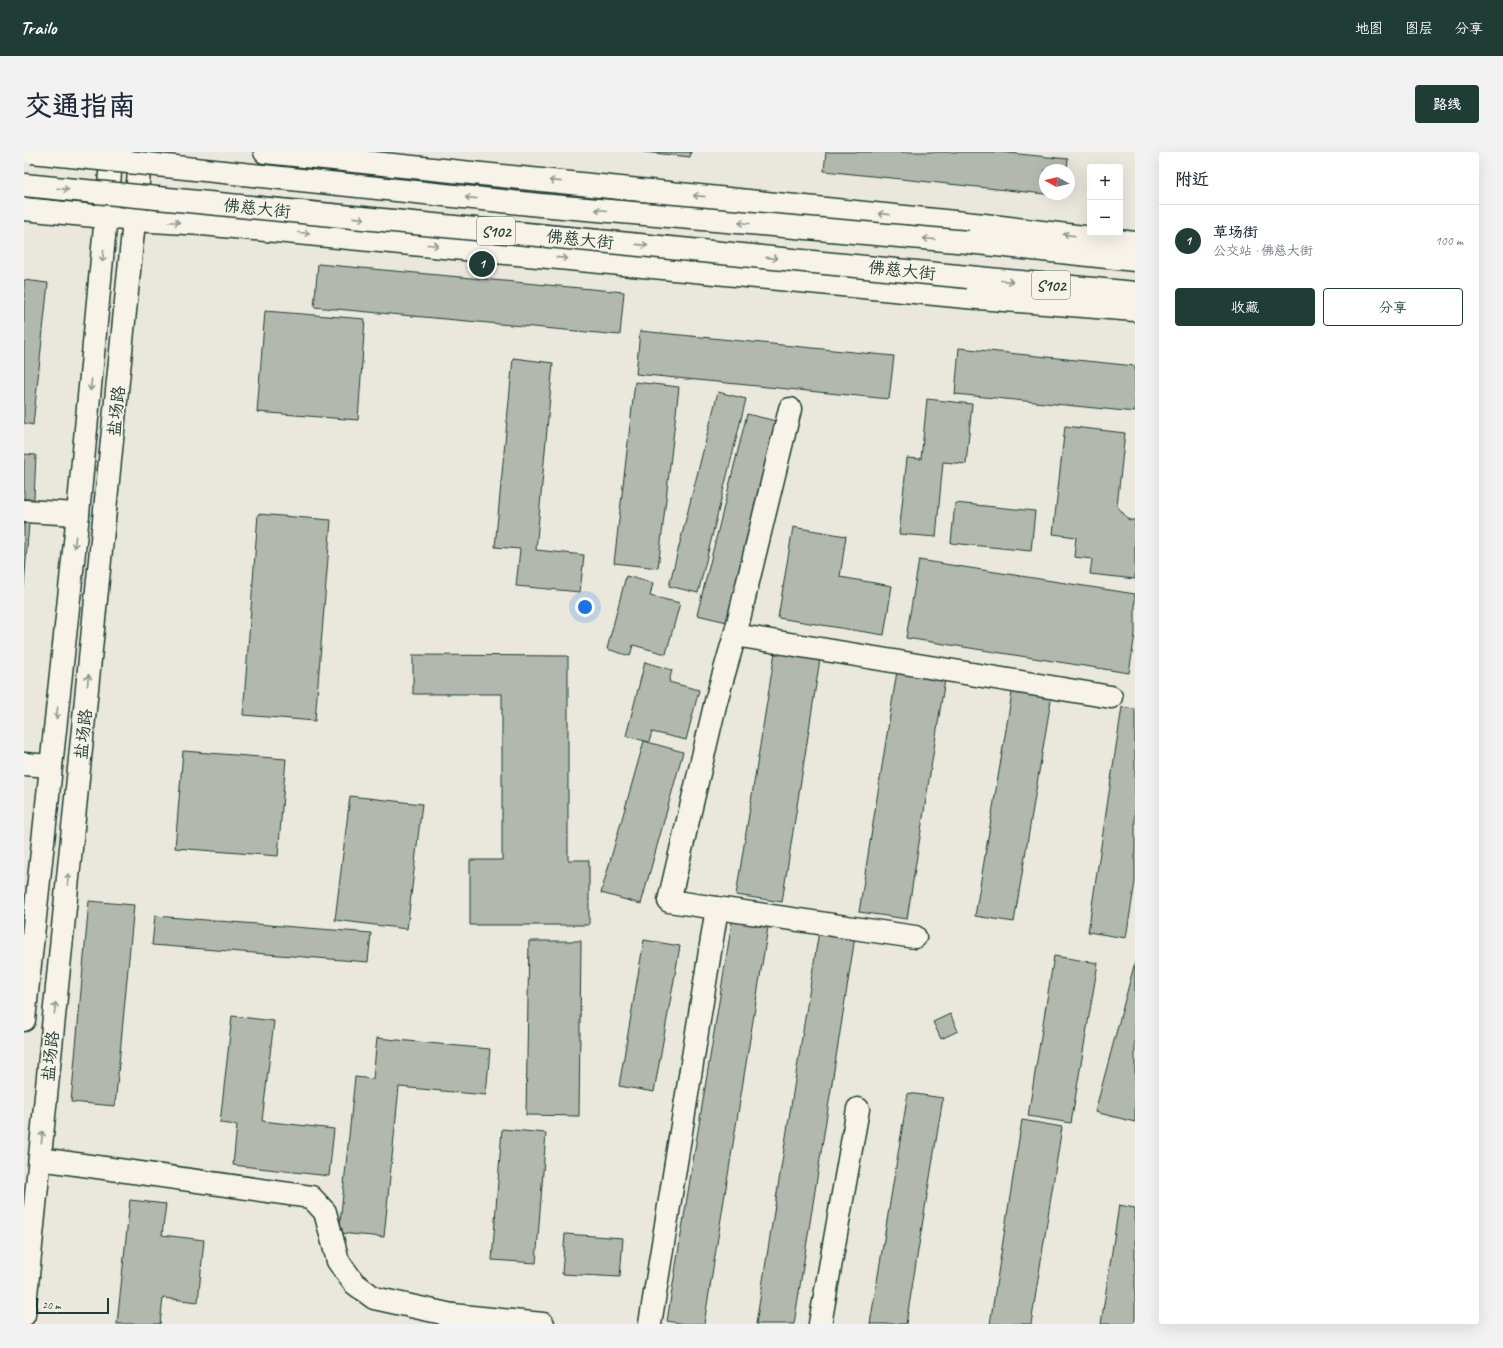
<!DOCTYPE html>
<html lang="zh">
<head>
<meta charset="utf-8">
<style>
	:root { --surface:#fff; --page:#f2f2f3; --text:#1f2937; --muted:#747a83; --line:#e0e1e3; --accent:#1f3d34 }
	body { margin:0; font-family:Caveat,"LXGW WenKai TC",sans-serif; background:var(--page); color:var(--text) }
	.controls { position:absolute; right:12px; top:12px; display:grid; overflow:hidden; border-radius:4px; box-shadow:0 4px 16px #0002 }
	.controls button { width:36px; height:36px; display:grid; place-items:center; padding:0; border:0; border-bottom:1px solid var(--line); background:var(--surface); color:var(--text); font:20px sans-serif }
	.compass { position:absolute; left:1015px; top:12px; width:36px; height:36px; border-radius:50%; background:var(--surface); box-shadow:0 4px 16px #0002; rotate:278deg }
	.scale { position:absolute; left:12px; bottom:10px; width:73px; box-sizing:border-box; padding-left:4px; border:2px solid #1f3d34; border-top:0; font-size:11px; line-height:14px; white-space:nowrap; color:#1f3d34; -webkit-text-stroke:3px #f7f3e8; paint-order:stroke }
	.you { position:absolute; left:561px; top:455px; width:14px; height:14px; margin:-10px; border:3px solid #fff; border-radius:50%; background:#1a73e8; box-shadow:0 0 0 6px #1a73e833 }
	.badge { display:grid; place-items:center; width:26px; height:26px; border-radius:50%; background:var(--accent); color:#fff; font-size:13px; font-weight:700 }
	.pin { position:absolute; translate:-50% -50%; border:2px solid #fff; box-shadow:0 1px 4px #0006 }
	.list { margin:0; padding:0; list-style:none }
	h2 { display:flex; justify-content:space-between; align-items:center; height:52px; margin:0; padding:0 16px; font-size:17px }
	h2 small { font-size:13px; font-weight:400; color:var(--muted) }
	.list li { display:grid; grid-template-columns:26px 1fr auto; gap:12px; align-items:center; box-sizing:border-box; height:72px; padding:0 16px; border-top:1px solid var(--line) }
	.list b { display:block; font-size:15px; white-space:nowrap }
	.list p { margin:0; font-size:13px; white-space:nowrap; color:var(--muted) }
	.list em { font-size:13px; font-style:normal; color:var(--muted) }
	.actions { display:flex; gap:8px; padding:12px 16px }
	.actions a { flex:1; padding:9px 0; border:1px solid var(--accent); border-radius:4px; text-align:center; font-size:14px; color:var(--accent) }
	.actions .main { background:var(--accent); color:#fff }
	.map { position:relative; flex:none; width:1111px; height:1172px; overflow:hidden; border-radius:4px }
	header { display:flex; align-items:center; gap:24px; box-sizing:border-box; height:56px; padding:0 20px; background:var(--accent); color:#fff }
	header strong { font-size:19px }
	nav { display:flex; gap:22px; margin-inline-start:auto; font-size:14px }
	.intro { display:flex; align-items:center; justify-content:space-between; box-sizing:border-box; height:96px; padding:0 24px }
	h1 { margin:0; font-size:28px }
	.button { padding:10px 18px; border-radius:4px; background:var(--accent); color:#fff; font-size:14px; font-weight:700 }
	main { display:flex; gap:24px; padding:0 24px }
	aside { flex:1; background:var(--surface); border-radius:4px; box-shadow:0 4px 16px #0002 }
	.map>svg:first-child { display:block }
	.building { fill:#b2b8ae; stroke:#1f3d34 }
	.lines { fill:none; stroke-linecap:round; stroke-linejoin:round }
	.minor-casing { stroke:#1f3d34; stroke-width:25 }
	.major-casing { stroke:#1f3d34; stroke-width:25 }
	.minor { stroke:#f7f3e8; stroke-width:22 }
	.major { stroke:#f7f3e8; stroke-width:22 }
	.major-bridge-casing { stroke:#1f3d34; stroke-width:25; stroke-linecap:butt }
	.major-bridge { stroke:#f7f3e8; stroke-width:22 }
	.oneway { stroke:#8b988e }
	.labels { text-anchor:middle; stroke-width:3.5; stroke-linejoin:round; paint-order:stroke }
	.shield { fill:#f7f3e8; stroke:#60746a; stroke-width:1 }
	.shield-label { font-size:16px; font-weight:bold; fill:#1f3d34 }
	.street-label { font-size:17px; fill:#1f3d34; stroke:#f7f3e8 }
</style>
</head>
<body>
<header>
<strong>Trailo</strong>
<nav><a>地图</a><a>图层</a><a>分享</a></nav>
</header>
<div class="intro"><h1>交通指南</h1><a class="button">路线</a></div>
<main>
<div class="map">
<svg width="1111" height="1172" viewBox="0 0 1111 1172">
	<rect width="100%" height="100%" fill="#eae8dd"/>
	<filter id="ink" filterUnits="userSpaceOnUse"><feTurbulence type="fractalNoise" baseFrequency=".025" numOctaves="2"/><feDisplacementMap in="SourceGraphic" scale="8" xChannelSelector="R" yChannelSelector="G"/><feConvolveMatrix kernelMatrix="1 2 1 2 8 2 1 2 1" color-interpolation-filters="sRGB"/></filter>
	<g filter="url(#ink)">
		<g class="building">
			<polygon points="620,0 667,0 666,5"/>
			<polygon points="802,0 975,0 1044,7 1043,18 1021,18 1021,42 1040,42 1040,44 800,19"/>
			<polygon points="294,112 600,140 596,183 290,155"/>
			<polygon points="0,128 24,131 9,273 0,271"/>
			<polygon points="241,159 341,167 334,268 233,260"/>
			<polygon points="616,179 870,204 865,247 612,222"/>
			<polygon points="935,196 1111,214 1111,260 931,242"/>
			<polygon points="489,206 529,211 512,398 560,403 556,440 492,434 496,397 471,395"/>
			<polygon points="611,230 655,235 634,416 590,411"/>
			<polygon points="694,240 722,247 674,441 645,434"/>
			<polygon points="903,247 948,252 942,312 919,310 912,385 875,382 883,306 897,307"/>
			<polygon points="723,262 752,269 703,470 673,463"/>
			<polygon points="1041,274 1101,281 1093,354 1105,368 1111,368 1111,427 1066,422 1068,407 1050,405 1052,385 1029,382"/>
			<polygon points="0,302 12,303 10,347 0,347"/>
			<polygon points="931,351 1011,359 1007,399 927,391"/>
			<polygon points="234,362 307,368 291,569 219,563"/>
			<polygon points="0,371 5,371 0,434"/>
			<polygon points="769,375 822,384 816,425 868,434 860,483 754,466"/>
			<polygon points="895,408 1111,442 1111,482 1105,521 882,486"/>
			<polygon points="602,424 629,431 626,444 656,451 642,502 609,493 606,504 583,497"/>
			<polygon points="751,500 796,507 758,750 712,743"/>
			<polygon points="389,503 544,504 544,708 565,708 565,773 446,773 446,708 478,708 478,542 389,542"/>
			<polygon points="621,510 648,518 645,530 675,538 662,588 628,580 625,590 602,584"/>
			<polygon points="873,519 921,527 883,767 835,760"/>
			<polygon points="989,535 1028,542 990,770 951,764"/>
			<polygon points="1098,555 1111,557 1111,730 1102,786 1064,780"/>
			<polygon points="620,589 659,600 617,752 577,741"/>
			<polygon points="159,599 262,607 254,704 151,696"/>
			<polygon points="326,644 398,652 383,777 311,768"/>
			<polygon points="65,749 110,753 91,954 47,950"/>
			<polygon points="131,764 347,781 344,810 128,793"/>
			<polygon points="709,764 745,769 680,1172 660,1172 643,1169"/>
			<polygon points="795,779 831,785 770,1172 732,1172"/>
			<polygon points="620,788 656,794 630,940 595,934"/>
			<polygon points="505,789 557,789 555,964 502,963"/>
			<polygon points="1030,804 1074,811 1047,971 1004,964"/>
			<polygon points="1111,810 1111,970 1071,960"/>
			<polygon points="926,862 934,879 917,887 909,870"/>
			<polygon points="208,864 250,869 238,969 310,977 305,1024 209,1013 213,973 196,971"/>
			<polygon points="353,886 466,897 462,943 375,935 360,1085 315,1081 331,925 349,927"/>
			<polygon points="884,941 919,946 882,1172 846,1172"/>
			<polygon points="998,968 1038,975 1007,1172 966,1172"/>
			<polygon points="478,977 522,981 512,1111 468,1108"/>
			<polygon points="106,1048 142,1052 138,1083 180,1088 174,1150 139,1146 136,1172 93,1172"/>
			<polygon points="1095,1053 1111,1056 1111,1172 1077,1172"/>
			<polygon points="541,1082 599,1086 596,1125 538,1122"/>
		</g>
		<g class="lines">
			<defs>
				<g id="minor">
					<polyline points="766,257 711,483 1087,545"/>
					<polyline points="0,359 54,362"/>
					<polyline points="711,483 692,549 645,749 891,785"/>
					<polyline points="0,612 27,614"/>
					<polyline points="16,1007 287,1045 301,1060 314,1109 330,1131 350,1146 428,1163"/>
					<polyline points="426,1172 428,1163 519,1172"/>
					<polyline points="626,1172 693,756"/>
					<polyline points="796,1172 834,957"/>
				</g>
				<g id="major">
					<polyline points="241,0 960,73 1111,91"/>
					<polyline points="0,57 111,68 178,72 942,145 1111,158"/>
					<polyline points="944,90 1111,108"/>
					<polyline points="944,125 1111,141"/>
					<polyline points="0,868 54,362 88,0"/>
					<polyline points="0,1163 117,0"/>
				</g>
			</defs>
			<use href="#minor" class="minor-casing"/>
			<use href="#major" class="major-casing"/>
			<use href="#minor" class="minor"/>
			<use href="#major" class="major"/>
			<defs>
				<g id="major-bridge">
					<polyline points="8,0 516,53 944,90"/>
					<polyline points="0,33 944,125"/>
				</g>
			</defs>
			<use href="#major-bridge" class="major-bridge-casing"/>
			<use href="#major-bridge" class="major-bridge"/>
		</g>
		<defs><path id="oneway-shaft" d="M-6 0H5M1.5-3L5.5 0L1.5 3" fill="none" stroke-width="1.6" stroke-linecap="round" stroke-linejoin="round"/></defs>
		<g class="oneway">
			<use href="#oneway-shaft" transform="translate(531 29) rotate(-174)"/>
			<use href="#oneway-shaft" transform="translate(39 37) rotate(6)"/>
			<use href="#oneway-shaft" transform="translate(675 44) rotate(-174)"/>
			<use href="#oneway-shaft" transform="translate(447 46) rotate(-174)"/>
			<use href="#oneway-shaft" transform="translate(577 58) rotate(-175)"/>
			<use href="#oneway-shaft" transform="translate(860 62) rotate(-174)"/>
			<use href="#oneway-shaft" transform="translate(335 66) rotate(6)"/>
			<use href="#oneway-shaft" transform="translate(150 70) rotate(3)"/>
			<use href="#oneway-shaft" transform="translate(720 71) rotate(-175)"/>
			<use href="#oneway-shaft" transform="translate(280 81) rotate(5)"/>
			<use href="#oneway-shaft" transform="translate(1045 83) rotate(-173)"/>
			<use href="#oneway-shaft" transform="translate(905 87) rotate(-175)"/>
			<use href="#oneway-shaft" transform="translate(409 93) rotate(5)"/>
			<use href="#oneway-shaft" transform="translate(618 93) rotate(6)"/>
			<use href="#oneway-shaft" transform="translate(79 104) rotate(96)"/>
			<use href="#oneway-shaft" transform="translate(538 106) rotate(6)"/>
			<use href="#oneway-shaft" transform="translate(748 106) rotate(6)"/>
			<use href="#oneway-shaft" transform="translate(983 129) rotate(6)"/>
			<use href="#oneway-shaft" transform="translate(67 233) rotate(96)"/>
			<use href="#oneway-shaft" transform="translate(51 390) rotate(96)"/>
			<use href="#oneway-shaft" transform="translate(64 528) rotate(-84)"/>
			<use href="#oneway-shaft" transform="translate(33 561) rotate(96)"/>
			<use href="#oneway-shaft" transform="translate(44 727) rotate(-84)"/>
			<use href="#oneway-shaft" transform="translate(31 856) rotate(-84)"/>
			<use href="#oneway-shaft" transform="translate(18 985) rotate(-84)"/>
		</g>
	</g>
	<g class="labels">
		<g class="shield">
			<rect x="453" y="65" width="38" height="28" rx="3"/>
			<rect x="1008" y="119" width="38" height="28" rx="3"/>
		</g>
		<g class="shield-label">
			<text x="472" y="85">S102</text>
			<text x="1027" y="139">S102</text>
		</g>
		<g class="street-label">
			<text transform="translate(233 56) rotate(6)" y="6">佛慈大街</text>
			<text transform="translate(556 87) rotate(6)" y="6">佛慈大街</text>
			<text transform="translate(878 118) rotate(6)" y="6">佛慈大街</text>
			<text transform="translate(92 259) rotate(-84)" y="6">盐场路</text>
			<text transform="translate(59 582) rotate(-84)" y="6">盐场路</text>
			<text transform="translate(26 904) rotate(-84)" y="6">盐场路</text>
		</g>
	</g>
</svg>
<div class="controls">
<button>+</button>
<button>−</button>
</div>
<svg class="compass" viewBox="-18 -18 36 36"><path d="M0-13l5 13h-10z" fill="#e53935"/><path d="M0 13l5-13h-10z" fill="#747a83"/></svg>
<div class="scale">20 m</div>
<div class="you"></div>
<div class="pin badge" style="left:458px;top:112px">1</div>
</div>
<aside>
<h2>附近<small></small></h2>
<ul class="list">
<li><span class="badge">1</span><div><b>草场街</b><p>公交站 · 佛慈大街</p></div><em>100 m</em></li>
</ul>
<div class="actions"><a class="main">收藏</a><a>分享</a></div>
</aside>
</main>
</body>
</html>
